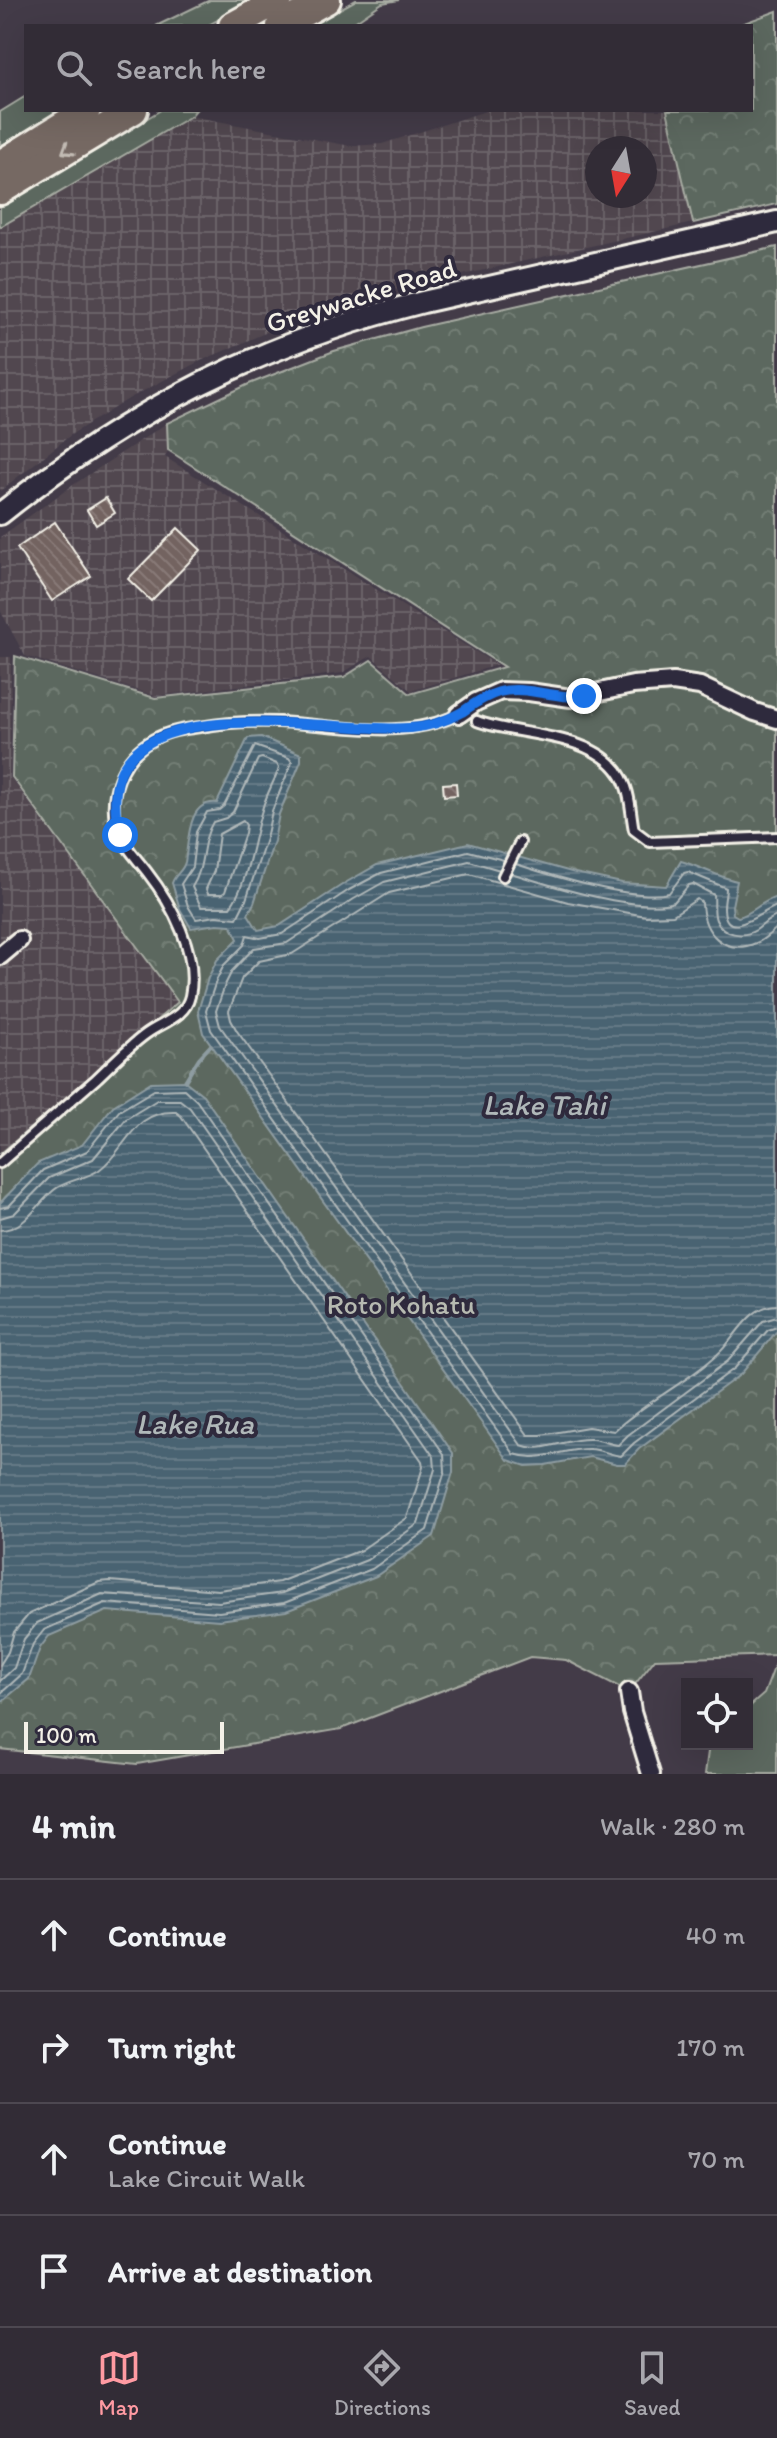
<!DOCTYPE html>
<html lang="en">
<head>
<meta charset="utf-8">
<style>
	:root { --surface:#322c36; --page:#3a343e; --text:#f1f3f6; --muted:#a8a7ad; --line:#4d4851; --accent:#ff9aa2 }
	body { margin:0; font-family:Itim,sans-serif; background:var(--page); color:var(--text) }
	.controls { position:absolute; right:24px; bottom:24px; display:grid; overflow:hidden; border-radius:0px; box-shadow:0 8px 32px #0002 }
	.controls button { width:72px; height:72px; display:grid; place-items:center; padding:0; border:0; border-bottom:2px solid var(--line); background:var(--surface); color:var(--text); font:40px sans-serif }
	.compass { position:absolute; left:585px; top:136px; width:72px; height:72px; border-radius:50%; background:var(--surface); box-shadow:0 8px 32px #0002; rotate:191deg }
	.scale { position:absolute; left:24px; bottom:20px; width:200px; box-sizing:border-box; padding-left:8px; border:4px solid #f4f1e8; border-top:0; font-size:22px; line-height:28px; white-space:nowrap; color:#f4f1e8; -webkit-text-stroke:6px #2f2a3d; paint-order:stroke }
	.stop { position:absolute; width:24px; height:24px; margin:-18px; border:6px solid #1a73e8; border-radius:50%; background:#fff }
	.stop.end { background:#1a73e8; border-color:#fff; box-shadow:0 2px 8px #0008 }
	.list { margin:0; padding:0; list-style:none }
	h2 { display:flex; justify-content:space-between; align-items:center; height:104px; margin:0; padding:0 32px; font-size:34px }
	h2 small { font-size:26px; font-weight:400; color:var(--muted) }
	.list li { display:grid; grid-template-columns:52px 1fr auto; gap:24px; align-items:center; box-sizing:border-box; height:112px; padding:0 32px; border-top:2px solid var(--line) }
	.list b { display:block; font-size:30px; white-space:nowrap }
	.list p { margin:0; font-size:26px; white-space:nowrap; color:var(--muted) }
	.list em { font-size:26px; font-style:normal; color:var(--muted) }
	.icon { flex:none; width:44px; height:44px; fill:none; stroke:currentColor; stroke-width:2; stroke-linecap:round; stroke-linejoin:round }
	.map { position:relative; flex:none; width:777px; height:1774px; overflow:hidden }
	.search { position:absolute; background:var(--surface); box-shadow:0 8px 32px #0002; left:24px; right:24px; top:24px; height:88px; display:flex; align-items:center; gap:20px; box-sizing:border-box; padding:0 28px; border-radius:0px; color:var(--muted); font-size:30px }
	.sheet { height:552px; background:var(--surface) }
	nav { display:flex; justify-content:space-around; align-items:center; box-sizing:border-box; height:112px; border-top:2px solid var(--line); background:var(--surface); font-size:22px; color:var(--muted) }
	nav a { display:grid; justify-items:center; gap:4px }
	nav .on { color:var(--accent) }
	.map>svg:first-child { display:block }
	.industrial { fill:url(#industrial-grid); fill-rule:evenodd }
	.grass { fill:#5b685e; stroke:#a8aca3; stroke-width:2 }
	.forest { fill:url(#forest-crowns); stroke:#a8aca3; stroke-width:2 }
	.water { fill:url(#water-rules); stroke:#8e9ca1; stroke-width:2 }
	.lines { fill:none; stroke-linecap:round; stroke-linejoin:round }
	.shore { stroke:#b0b8b9; stroke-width:2 }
	.stream { stroke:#8e9ca1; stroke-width:4 }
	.building { fill:url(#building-back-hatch); stroke:#f4f1e8; stroke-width:2 }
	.service-casing { stroke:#f4f1e8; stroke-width:14 }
	.minor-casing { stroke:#f4f1e8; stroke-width:22 }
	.tertiary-casing { stroke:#f4f1e8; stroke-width:26 }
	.trunk-casing { stroke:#f4f1e8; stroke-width:32 }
	.service { stroke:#2f2a3d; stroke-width:8 }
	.minor { stroke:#2f2a3d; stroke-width:16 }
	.tertiary { stroke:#2f2a3d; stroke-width:20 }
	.trunk { stroke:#766964; stroke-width:26 }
	.oneway { stroke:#c2bbb3 }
	.route { stroke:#1a73e8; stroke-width:10 }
	.labels { text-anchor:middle; stroke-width:8; stroke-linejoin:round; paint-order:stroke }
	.street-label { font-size:28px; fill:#f4f1e8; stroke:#2f2a3d }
	.park-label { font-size:28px; fill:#b7bab1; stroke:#2f2a3d }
	.water-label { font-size:30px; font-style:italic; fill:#b0b8b9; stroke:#2f2a3d }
</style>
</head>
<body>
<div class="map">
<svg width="777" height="1774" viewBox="0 0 777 1774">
	<defs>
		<pattern id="industrial-grid" width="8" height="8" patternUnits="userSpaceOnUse" patternTransform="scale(2)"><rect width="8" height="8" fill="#51474f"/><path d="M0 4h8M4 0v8" fill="none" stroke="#6b6268"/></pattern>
		<pattern id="forest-crowns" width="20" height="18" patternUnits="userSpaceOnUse" patternTransform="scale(2)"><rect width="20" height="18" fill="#5b685e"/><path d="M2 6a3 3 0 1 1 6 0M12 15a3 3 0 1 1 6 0" fill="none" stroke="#737e75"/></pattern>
		<pattern id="water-rules" width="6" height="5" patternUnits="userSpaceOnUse" patternTransform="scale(2)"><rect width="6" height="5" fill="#4a6372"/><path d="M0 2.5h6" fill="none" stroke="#657a86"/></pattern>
		<pattern id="building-back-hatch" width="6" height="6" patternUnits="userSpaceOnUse" patternTransform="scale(2)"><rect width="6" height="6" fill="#736360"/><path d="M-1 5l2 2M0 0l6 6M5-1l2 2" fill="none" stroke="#887a77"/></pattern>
	</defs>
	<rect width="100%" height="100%" fill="#433b48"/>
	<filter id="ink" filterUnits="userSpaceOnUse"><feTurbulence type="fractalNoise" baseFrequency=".0125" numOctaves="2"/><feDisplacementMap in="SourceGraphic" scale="16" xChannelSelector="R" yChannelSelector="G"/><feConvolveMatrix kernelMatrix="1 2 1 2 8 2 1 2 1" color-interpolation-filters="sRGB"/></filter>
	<g filter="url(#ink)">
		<g class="industrial">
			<path d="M489,110H667L693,223L391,291L304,316L196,363L130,398L72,434L0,491V227L191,116L351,146L382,144ZM597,148H645V196H597Z"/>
			<polygon points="167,423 168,450 165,457 497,665 411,691 371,656 342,673 156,696 25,656 0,610 0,537 76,483"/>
			<polygon points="0,657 11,657 10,777 178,1002 0,1154"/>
		</g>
		<g class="grass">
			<polygon points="210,0 254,0 207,26 156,26"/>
			<polygon points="356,0 399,0 382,3 350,25 309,26"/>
			<polygon points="26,96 26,110 63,110 0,146 0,112"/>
			<polygon points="161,110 196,110 191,116 0,227 0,207"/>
			<polygon points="777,1660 777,1774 705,1774 709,1744 747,1744 747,1709 764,1694"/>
		</g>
		<g class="forest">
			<polygon points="777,11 777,204 693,223 667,110 751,110 751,26 736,26"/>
			<polygon points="777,247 777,1655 655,1659 629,1692 566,1660 530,1657 341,1729 137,1764 0,1749 0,1154 178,1002 12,777 15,656 155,698 344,677 371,660 410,694 504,667 168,450 167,423 249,384 334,351 421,327"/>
		</g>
		<g class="water">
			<path d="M261,737L301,754V761L279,814L274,841L254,903L248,914L258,930L279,926L345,883L377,865L468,843L575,873L622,883L666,886L681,861C701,867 718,877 737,881L732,906L733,914L738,917C753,914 759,902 777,897V1331L741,1374L639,1449L625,1464H617L590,1457L545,1465L526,1466L508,1460L203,1033L198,1011L208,978L217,960L238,939L231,925L217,924L191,928L180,909L172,883C175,874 183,871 185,862C189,841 187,800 217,803L248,738Z"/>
			<polygon points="185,1081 203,1095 453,1453 453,1472 434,1536 376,1576 286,1611 219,1620 107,1611 49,1636 40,1648 29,1679 0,1703 0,1203 38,1163 82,1145 113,1106 151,1082"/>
		</g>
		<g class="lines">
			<g class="shore">
				<polygon points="255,746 289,758 292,762 272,811 266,839 246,900 237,918 216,916 196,919 188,906 181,884 192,867 196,832 207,812 219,810 224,806"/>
				<path d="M262,758L277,764L279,768C274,782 266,795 262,810C253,837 248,885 230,907H201L192,887C206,865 200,843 213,822L226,818L233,812L258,759Z"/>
				<polygon points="243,821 246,825 245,833 225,892 222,894 208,894 206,889 214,871 219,834"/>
				<path d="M504,860L468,851L381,873L349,890L282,934L260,938L247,935L244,945L224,965L216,981L206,1011L211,1030L514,1454C541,1463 563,1448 590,1449C600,1449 611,1455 621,1456L634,1443L735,1368L768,1330L777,1327"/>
				<path d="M516,864C552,876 633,901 669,893L684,873L688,872L726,888C726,894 724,901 724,908C725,945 764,909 777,906"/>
				<path d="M500,870L469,861L384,882L354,899L287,943L254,948L232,971L225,985L216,1011L220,1026L521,1445C544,1454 568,1437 592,1439C601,1440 609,1444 618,1445L628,1435L728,1361L763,1321L777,1317"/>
				<path d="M511,873C548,885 639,913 674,902L689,885L693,884L714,895C715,903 713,912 716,920C723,935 743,938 756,930C763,925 768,919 777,916"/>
				<path d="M777,928C770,933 764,940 756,943C724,956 703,933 702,903L697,899L673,915L646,916L568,902L469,874L389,893L292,954L259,961L242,978L229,1011L231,1020L237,1031L528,1435H541L588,1427L614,1431C646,1401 689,1382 721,1351C738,1334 749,1306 777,1305"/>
				<polyline points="0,1208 9,1206 43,1170 87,1151 119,1111 154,1090 184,1089 197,1101 444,1454 445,1471 427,1530 372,1569 284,1603 219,1612 105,1603 44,1630 33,1644 22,1674 0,1694"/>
				<polyline points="0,1218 14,1214 49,1178 93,1159 126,1119 157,1100 180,1100 190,1108 434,1457 435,1469 418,1524 367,1560 282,1593 219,1602 102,1594 37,1623 24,1639 14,1668 0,1681"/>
				<path d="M0,1230C26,1229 36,1205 54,1190C66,1180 86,1179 99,1170C127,1150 132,1110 176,1112L181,1116L422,1461L423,1467L407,1518L361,1550L279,1582L218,1590L110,1581L99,1582L29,1614L14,1632L8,1652L0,1665"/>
			</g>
			<polyline class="stream" points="185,1081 199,1058 211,1045"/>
		</g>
		<g class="building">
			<polygon points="106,498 115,513 96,525 87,510"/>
			<polygon points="55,522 91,576 52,601 17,548"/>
			<polygon points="178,528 201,550 151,601 128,579"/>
			<polygon points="456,783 457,795 444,796 443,784"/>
		</g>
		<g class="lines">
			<defs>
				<g id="service">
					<path d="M477,721C521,738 607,731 626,787C631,800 631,817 634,830L650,842L777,837"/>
					<polyline points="503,876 520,842"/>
					<path d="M0,1163C32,1135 64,1107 96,1079C112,1064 128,1047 146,1034C162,1022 185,1018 190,996C199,954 172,904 147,872C138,860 125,847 119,833C105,798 121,757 154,739C168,731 185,729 200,727C227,722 252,721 279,722C338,725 404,741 459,714"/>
				</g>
				<g id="minor">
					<polyline points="459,714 476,702 501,691 529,692 571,698 633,685 673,682 700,686 755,712 777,719"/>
					<polyline points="0,956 19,940"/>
					<polyline points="629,1692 632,1712 651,1774"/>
				</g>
				<path id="tertiary" d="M0,514C130,410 261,343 423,302L777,222"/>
				<g id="trunk">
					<polyline points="232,26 279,0"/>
					<polyline points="280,26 327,0"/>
					<polyline points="0,164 87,110"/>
					<polyline points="0,191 134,110"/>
				</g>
			</defs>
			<use href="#service" class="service-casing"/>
			<use href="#minor" class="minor-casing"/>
			<use href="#tertiary" class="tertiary-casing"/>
			<use href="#trunk" class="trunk-casing"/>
			<use href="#service" class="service"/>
			<use href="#minor" class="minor"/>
			<use href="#tertiary" class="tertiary"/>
			<use href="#trunk" class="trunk"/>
		</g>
		<defs><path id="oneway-chevron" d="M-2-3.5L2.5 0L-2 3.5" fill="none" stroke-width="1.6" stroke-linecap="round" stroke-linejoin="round" transform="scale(2)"/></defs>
		<use class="oneway" href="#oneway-chevron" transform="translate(67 150) rotate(148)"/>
	</g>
	<g class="lines" filter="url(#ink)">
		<path class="route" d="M120,835C78,675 328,735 410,728C429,727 446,721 462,712C474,704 485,696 499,692C527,685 556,700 584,696"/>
	</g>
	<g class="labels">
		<g class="street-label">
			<text transform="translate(361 295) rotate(-17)" y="10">Greywacke Road</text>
		</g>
		<g class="park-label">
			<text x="401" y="1314">Roto Kohatu</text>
		</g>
		<g class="water-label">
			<text x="544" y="1115">Lake Tahi</text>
			<text x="195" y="1434">Lake Rua</text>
		</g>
	</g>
</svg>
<div class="controls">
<button><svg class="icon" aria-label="locate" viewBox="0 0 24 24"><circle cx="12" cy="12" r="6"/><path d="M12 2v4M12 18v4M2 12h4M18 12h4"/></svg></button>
</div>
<svg class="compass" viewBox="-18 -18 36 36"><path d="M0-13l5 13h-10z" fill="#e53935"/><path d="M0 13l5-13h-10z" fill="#a8a7ad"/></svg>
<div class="scale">100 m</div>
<div class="stop" style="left:120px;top:835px"></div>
<div class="stop end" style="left:584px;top:696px"></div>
<div class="search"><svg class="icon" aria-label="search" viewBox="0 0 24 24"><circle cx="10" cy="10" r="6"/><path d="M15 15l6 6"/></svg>Search here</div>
</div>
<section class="sheet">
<h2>4 min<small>Walk · 280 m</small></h2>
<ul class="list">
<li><svg class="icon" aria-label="ahead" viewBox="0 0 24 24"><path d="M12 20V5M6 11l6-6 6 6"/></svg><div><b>Continue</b></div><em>40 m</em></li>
<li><svg class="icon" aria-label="right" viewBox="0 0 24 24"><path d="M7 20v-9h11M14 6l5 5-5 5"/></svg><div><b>Turn right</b></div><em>170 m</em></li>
<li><svg class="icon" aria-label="ahead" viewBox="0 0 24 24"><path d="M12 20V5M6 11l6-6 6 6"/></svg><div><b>Continue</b><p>Lake Circuit Walk</p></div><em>70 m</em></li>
<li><svg class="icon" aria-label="arrive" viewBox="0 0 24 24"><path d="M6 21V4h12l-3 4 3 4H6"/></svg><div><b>Arrive at destination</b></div></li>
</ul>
</section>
<nav>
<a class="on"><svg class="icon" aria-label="map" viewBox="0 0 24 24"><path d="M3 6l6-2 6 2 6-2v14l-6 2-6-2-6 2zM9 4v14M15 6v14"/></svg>Map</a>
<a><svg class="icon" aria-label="directions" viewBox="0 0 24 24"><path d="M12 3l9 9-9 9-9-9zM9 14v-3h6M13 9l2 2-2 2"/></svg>Directions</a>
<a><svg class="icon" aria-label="saved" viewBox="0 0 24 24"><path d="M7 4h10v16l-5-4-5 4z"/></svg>Saved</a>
</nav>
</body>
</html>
